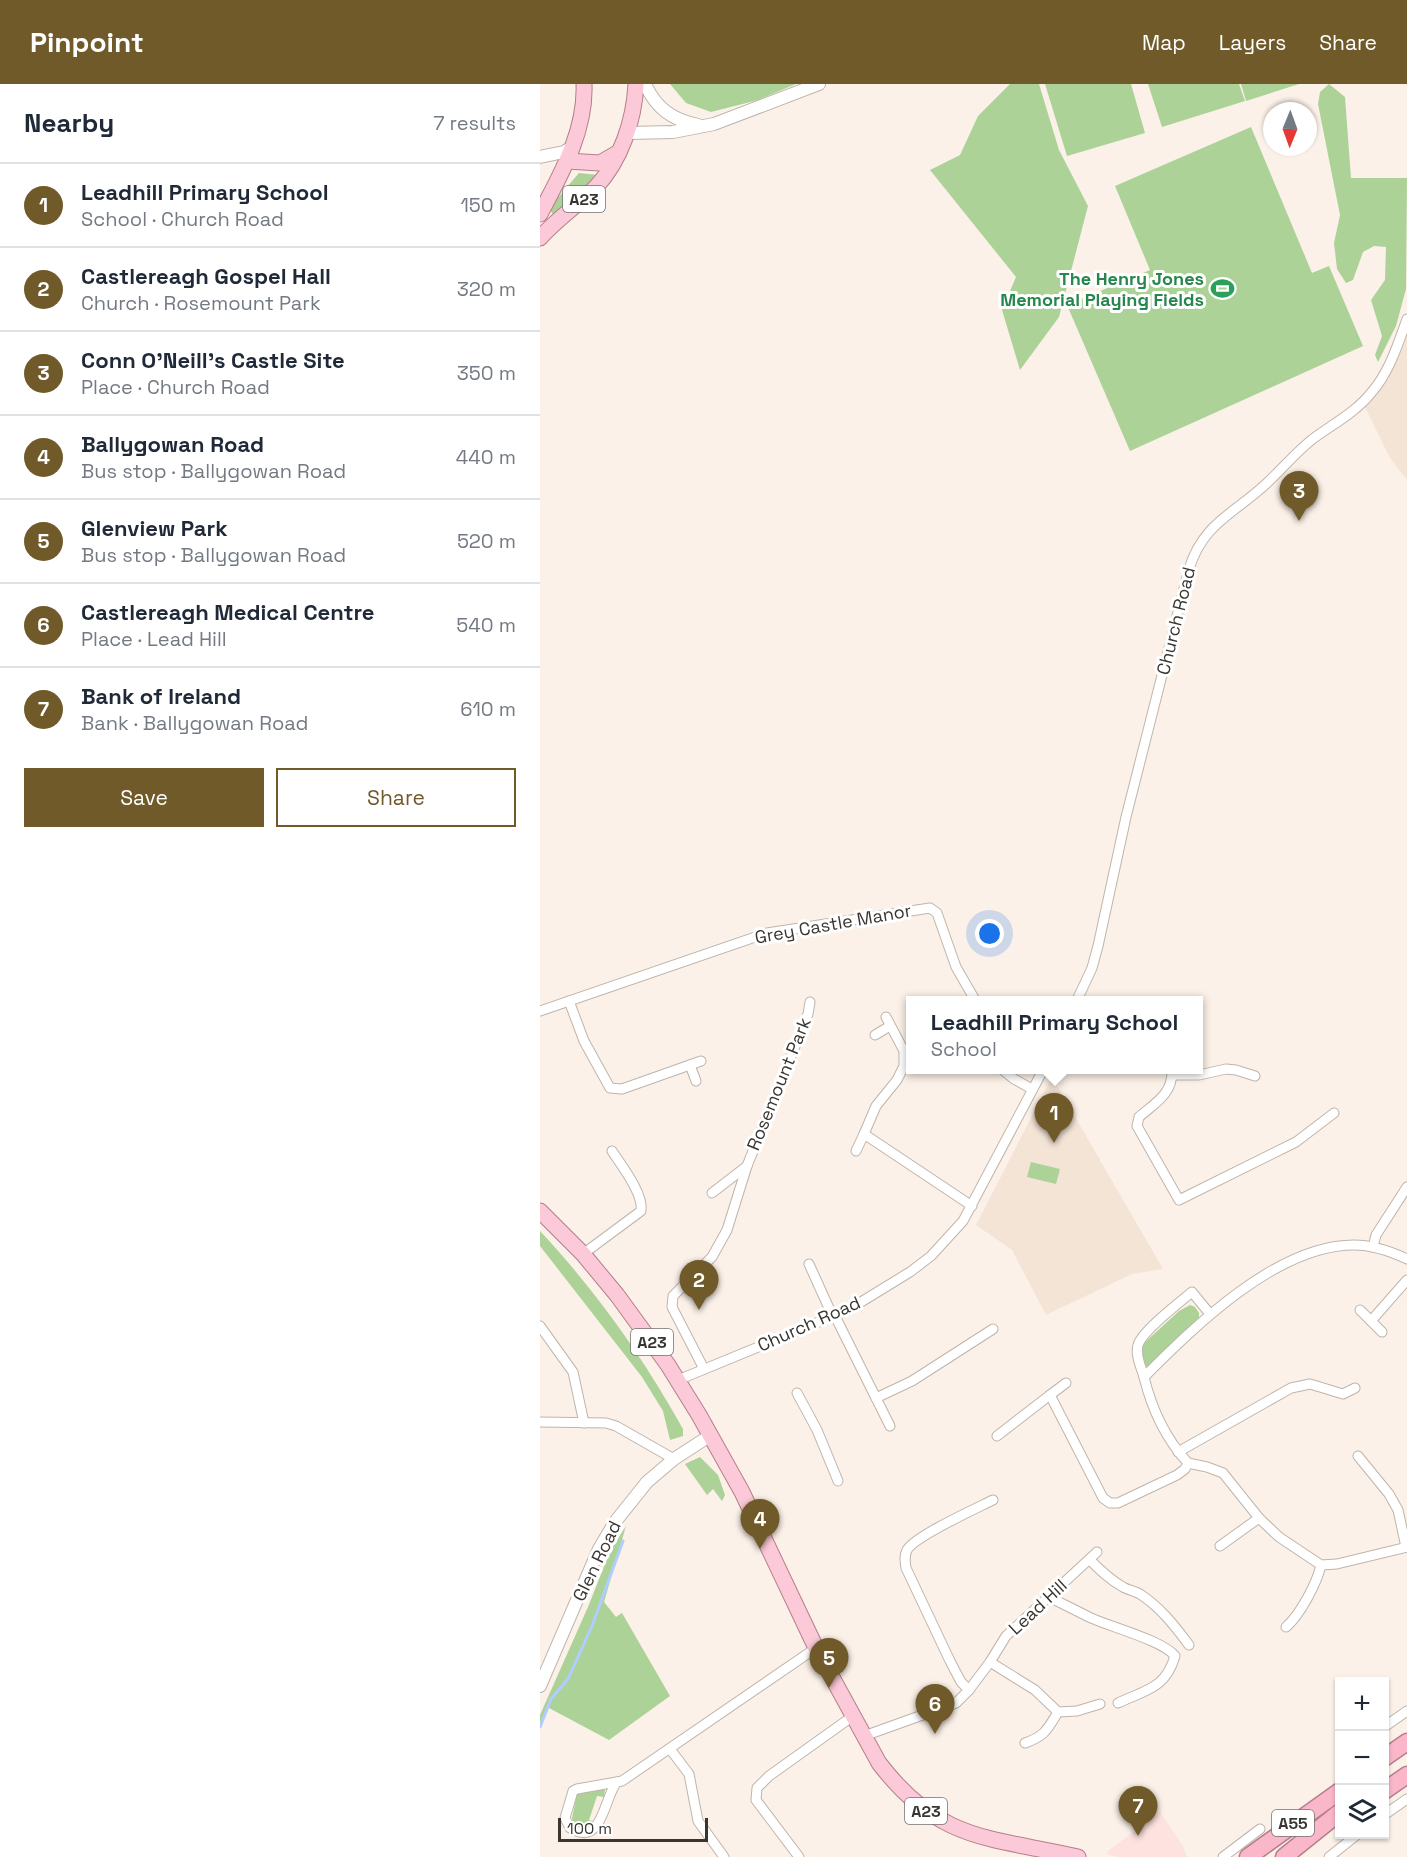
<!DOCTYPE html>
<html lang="en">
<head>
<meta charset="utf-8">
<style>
	:root { --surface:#fff; --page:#f6f6f7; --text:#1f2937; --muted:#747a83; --line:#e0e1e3; --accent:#705a2a }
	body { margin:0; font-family:"Space Grotesk",sans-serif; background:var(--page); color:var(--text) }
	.controls { position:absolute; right:18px; bottom:18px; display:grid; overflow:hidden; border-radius:0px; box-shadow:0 2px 4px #0004 }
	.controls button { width:54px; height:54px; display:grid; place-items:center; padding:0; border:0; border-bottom:2px solid var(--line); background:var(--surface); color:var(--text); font:30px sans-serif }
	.compass { position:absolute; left:723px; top:18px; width:54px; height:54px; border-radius:50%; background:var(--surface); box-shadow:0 2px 4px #0004; rotate:181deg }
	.scale { position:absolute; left:18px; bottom:15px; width:150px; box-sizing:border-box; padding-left:6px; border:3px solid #393632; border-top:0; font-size:16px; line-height:21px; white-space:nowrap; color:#393632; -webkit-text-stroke:4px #fff; paint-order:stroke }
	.you { position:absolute; left:450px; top:850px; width:21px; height:21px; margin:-15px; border:4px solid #fff; border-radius:50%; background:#1a73e8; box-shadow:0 0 0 9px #1a73e833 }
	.badge { display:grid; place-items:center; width:39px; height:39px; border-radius:50%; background:var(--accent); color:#fff; font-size:20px; font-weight:700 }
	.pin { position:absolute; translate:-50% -50px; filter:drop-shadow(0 2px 3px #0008) }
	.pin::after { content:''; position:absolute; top:32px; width:21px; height:18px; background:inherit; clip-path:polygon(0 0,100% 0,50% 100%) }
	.popup { position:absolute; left:366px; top:912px; width:297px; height:78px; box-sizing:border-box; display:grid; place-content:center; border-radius:0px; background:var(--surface); filter:drop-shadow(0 2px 4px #0005); font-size:20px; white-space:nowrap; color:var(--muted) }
	.popup b { font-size:22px; color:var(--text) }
	.popup::after { content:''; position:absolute; left:50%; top:100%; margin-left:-12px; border:12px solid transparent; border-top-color:var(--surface) }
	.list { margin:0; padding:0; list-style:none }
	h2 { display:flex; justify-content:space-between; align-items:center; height:78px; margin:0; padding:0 24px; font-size:26px }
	h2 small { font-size:20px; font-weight:400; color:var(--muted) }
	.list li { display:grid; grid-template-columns:39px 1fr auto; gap:18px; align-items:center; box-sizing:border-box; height:84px; padding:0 24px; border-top:2px solid var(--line) }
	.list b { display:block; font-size:22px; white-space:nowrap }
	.list p { margin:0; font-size:20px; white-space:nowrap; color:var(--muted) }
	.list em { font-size:20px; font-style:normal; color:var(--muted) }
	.actions { display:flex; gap:12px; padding:18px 24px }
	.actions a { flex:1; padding:14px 0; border:2px solid var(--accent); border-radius:0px; text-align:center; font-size:21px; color:var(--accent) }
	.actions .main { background:var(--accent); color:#fff }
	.icon { flex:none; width:33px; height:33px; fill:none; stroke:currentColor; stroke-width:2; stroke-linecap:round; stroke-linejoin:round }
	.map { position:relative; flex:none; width:867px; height:1773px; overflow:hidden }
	header { display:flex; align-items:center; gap:36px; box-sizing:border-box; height:84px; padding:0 30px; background:var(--accent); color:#fff }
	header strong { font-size:28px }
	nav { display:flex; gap:33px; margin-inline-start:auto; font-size:21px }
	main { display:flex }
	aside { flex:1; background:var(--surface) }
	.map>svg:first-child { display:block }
	.commercial { fill:#fde2df }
	.built { fill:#f4e4d6 }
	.green { fill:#acd298 }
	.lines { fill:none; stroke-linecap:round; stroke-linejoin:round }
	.stream { stroke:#b1cdfd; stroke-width:3 }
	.minor-casing { stroke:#beb5ac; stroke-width:11 }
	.tertiary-casing { stroke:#beb5ac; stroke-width:14 }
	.primary-casing { stroke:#b57e8c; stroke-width:17 }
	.trunk-casing { stroke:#b57e8c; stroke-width:19 }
	.minor { stroke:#fff; stroke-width:9 }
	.tertiary { stroke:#fff; stroke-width:12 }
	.primary { stroke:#fbc9d7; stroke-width:15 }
	.trunk { stroke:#fab7ca; stroke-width:16 }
	.labels { text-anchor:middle; stroke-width:6; stroke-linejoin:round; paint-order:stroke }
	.shield { fill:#fff; stroke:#747270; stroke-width:1.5 }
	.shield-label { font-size:16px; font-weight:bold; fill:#393632 }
	.leisure-label { font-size:18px; font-weight:bold; fill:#27864d; stroke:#fff; text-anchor:end }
	.street-label { font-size:18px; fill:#393632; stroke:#fff }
</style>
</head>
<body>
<header>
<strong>Pinpoint</strong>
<nav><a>Map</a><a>Layers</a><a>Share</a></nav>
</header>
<main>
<aside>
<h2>Nearby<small>7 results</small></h2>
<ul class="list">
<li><span class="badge">1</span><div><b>Leadhill Primary School</b><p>School · Church Road</p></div><em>150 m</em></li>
<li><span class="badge">2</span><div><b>Castlereagh Gospel Hall</b><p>Church · Rosemount Park</p></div><em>320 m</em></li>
<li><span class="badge">3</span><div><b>Conn O'Neill's Castle Site</b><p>Place · Church Road</p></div><em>350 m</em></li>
<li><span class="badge">4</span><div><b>Ballygowan Road</b><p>Bus stop · Ballygowan Road</p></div><em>440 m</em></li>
<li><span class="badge">5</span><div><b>Glenview Park</b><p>Bus stop · Ballygowan Road</p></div><em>520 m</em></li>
<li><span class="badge">6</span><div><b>Castlereagh Medical Centre</b><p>Place · Lead Hill</p></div><em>540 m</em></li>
<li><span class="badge">7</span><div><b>Bank of Ireland</b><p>Bank · Ballygowan Road</p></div><em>610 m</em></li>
</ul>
<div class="actions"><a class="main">Save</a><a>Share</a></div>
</aside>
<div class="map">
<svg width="867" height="1773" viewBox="0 0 867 1773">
	<rect width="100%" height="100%" fill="#fbf1e8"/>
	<polygon class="commercial" points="620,1728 643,1762 647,1773 576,1773 567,1770 568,1767"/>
	<g class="built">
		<polygon points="867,250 867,396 850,374 824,321 836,310 848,295 857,269"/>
		<polygon points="512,993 623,1185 592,1190 506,1231 472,1166 436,1141"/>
	</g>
	<g class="green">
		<polygon points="130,0 256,0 218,16 171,28 146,19"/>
		<polygon points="470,0 499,0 519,66 548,122 519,233 480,286 462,226 476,193 390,86 420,71 438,32"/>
		<polygon points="505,0 591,0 605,49 527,72"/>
		<polygon points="608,0 699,0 705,17 622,43"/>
		<polygon points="701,0 759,0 706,17"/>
		<polygon points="789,0 805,13 811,94 867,94 866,205 856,242 838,278 835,271 842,252 831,216 845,196 846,163 834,162 823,168 813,196 806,199 797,185 794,159 800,131 778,20 780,8"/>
		<polygon points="711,43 772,189 789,182 823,262 590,367 527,221 610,186 575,102"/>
		<polygon points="39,89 58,91 15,134 9,124"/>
		<polygon points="491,1078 520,1085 516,1100 487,1093"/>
		<path d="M0,1147C56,1207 103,1273 143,1345V1352L130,1356L123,1327L102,1293L0,1162Z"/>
		<polygon points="650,1221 655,1223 659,1229 659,1235 610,1282 608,1283 604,1281 601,1268 602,1261 639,1227"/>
		<polygon points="160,1373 178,1391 185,1411 182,1417 173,1405 167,1411 145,1380"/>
		<polygon points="86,1442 64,1518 76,1533 82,1529 130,1612 69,1656 9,1624 0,1642 0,1631 48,1523 71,1465"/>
		<polygon points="63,1705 65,1706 64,1713 57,1712 49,1736 55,1738 46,1745 34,1742 32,1734 37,1710"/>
	</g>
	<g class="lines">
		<polyline class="stream" points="0,1643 11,1615 28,1595 52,1542 83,1457"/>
		<defs>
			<g id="minor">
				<path d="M537,916L552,884L558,862L586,733L649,485C663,439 694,430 727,399C743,384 757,367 774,354C793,340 816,328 831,309C849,289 858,260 867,235"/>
				<polyline points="29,917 44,957 70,1004 82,1005 161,977"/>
				<polyline points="0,927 227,849 390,824 397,829 416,883 435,916"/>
				<polyline points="346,933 364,967 364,982 357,996 336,1022 324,1050 432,1122"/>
				<polyline points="335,951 350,942"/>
				<polyline points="150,981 156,997"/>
				<polyline points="463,986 474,995 492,1005"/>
				<path d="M632,986C633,1010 615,1019 599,1033L597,1042L639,1116L756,1058L794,1029"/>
				<polyline points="633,991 659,991 686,985 696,986 715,992"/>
				<polyline points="316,1067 324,1050"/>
				<polyline points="172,1109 207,1082"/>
				<polyline points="833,1163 836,1151 867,1103"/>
				<path d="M43,1170L101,1127C104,1110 81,1081 72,1067"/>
				<polyline points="269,1180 293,1233"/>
				<polyline points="820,1226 842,1248"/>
				<polyline points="295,1232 350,1342"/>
				<polyline points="831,1237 867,1196"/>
				<polyline points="0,1242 33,1288 44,1339"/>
				<polyline points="164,1285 132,1223 133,1212 172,1173 187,1146 207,1082 268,930 270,918"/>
				<path d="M604,1293C601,1283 595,1271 598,1261C602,1247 640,1218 652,1208L670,1230"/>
				<polyline points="138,1296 308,1226 370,1188 391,1172 423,1137 503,986"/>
				<polyline points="257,1309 277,1346 298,1397"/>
				<polyline points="510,1311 526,1299"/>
				<polyline points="336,1314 372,1297 453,1245"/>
				<polyline points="0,1338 66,1339 76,1342 134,1375"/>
				<polyline points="457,1352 510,1311 563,1414 570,1419 578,1419 637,1391 645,1385 648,1379"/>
				<polyline points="638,1368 751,1304 770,1300 803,1310 815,1304"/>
				<polyline points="818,1372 849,1410 858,1426 866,1463"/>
				<path d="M648,1379C625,1354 612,1326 604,1293C655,1242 737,1161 814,1161C833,1161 850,1167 867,1175"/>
				<polyline points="648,1379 667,1383 683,1389 719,1434 739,1453 781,1481 797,1480 867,1463"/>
				<polyline points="680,1462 719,1434"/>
				<path d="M550,1476C560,1486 570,1496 583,1503C588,1506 595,1507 600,1510C620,1523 635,1542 649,1561"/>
				<path d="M509,1513C523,1520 537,1527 551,1534C571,1543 624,1557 635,1572C626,1604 606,1606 578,1619"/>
				<path d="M746,1543C760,1531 777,1499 781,1481"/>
				<polyline points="450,1578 495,1606 518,1628 537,1627 560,1620"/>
				<path d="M429,1606L421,1598L410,1577L366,1484C365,1477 364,1472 367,1466C375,1452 435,1425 453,1416"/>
				<polyline points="844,1643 867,1627"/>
				<polyline points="324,1652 416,1619 429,1606 450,1578 466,1552 557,1468"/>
				<path d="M485,1659C505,1652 507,1646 518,1628"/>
				<polyline points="130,1665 149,1690 158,1737 184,1773"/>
				<path d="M76,1699C63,1718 62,1763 30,1744L25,1734L33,1707L37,1705L82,1697L276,1564"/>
				<polyline points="844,1731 867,1715"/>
				<polyline points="259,1773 216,1716 217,1704 229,1692 313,1632"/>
				<polyline points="683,1773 720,1745"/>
				<polyline points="789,1773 818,1750"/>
			</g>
			<g id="tertiary">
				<path d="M105,0C116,24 132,36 158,41"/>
				<polyline points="88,49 133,48 174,40 279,0"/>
				<polyline points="0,73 24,68 32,63"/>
				<polyline points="0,1602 59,1465 75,1438 107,1398 134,1375 171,1351"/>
			</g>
			<g id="primary">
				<polyline points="27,77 60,79 79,68"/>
				<path d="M0,130C21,90 46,47 44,0"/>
				<path d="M0,154C17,135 38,121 56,103C81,76 94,37 96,0"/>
				<path d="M0,1127L43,1170L77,1211L128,1281L159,1331L202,1408L276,1564L339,1679C399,1758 450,1753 538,1773"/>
			</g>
			<g id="trunk">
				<polyline points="844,1674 867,1658"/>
				<polyline points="844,1707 867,1691"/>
				<polyline points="708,1773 800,1707"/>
				<polyline points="744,1773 800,1728"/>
			</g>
		</defs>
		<use href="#minor" class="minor-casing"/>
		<use href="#tertiary" class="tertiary-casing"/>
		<use href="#primary" class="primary-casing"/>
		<use href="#trunk" class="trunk-casing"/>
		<use href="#minor" class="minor"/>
		<use href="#tertiary" class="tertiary"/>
		<use href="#primary" class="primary"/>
		<use href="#trunk" class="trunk"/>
	</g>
	<defs>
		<symbol id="stadium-bare" viewBox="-9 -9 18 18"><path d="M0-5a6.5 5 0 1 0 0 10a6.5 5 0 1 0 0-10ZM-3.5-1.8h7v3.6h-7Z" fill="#2e9e5b" stroke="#fff" stroke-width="2.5" paint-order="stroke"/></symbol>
	</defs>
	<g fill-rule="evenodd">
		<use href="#stadium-bare" x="666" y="188" width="33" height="33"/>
	</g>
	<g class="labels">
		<g class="shield">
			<rect x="23" y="102" width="42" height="26" rx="4.5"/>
			<rect x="91" y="1245" width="42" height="26" rx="4.5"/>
			<rect x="365" y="1714" width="42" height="26" rx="4.5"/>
			<rect x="732" y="1726" width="42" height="26" rx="4.5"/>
		</g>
		<g class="shield-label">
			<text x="44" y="121">A23</text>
			<text x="112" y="1264">A23</text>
			<text x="386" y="1733">A23</text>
			<text x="753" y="1745">A55</text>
		</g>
		<g class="leisure-label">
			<text x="664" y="201">The Henry Jones<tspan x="664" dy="21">Memorial Playing Fields</tspan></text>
		</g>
		<g class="street-label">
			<text transform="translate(636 537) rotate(-76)" y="6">Church Road</text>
			<text transform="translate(293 840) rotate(-10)" y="6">Grey Castle Manor</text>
			<text transform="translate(239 1000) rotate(-68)" y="6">Rosemount Park</text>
			<text transform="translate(269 1240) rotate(-24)" y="6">Church Road</text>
			<text transform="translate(57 1477) rotate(-64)" y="6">Glen Road</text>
			<text transform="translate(498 1523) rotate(-43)" y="6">Lead Hill</text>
		</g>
	</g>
</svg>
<div class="controls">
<button>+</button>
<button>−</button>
<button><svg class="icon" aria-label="layers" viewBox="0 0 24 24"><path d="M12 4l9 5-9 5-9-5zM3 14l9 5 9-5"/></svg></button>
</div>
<svg class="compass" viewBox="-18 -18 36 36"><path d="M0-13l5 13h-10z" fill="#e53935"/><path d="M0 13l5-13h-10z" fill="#747a83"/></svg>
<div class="scale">100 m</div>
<div class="you"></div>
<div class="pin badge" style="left:514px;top:1059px">1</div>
<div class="popup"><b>Leadhill Primary School</b>School</div>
<div class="pin badge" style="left:159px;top:1226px">2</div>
<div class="pin badge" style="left:759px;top:437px">3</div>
<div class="pin badge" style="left:220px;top:1465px">4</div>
<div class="pin badge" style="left:289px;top:1604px">5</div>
<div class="pin badge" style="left:395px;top:1650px">6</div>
<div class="pin badge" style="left:598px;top:1752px">7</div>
</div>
</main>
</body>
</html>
